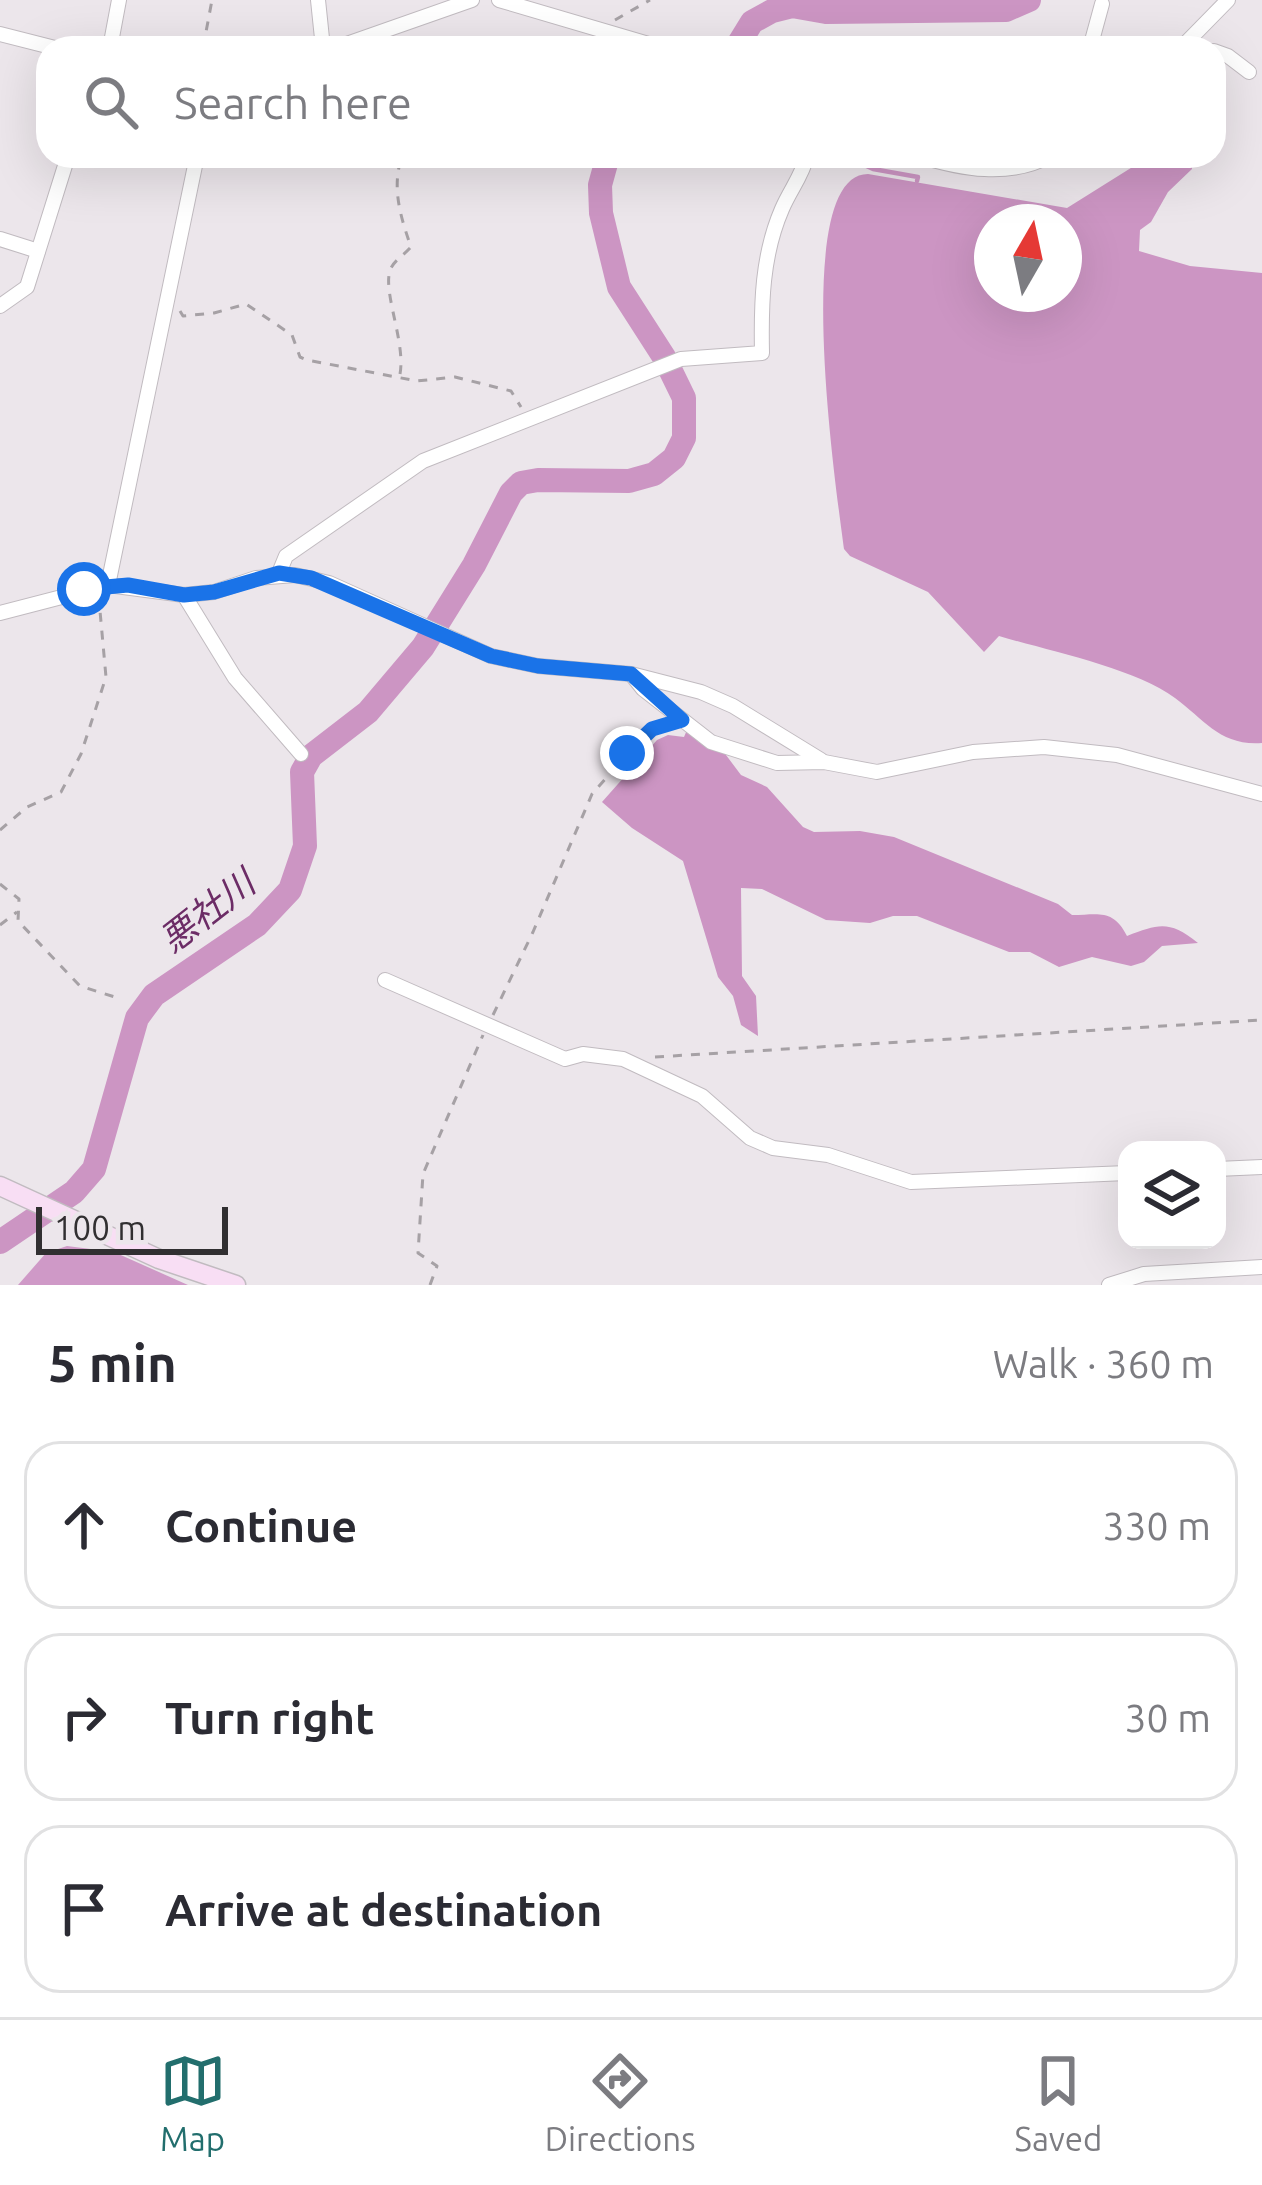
<!DOCTYPE html>
<html lang="en">
<head>
<meta charset="utf-8">
<style>
	:root { --surface:#fff; --page:#f7f7f7; --text:#2b2b33; --muted:#7c7c81; --line:#e1e1e2; --accent:#226e6d }
	body { margin:0; font-family:Ubuntu,"Noto Sans JP",sans-serif; background:var(--page); color:var(--text) }
	.controls { position:absolute; right:36px; bottom:36px; display:grid; overflow:hidden; border-radius:24px; box-shadow:0 12px 48px #0002 }
	.controls button { width:108px; height:108px; display:grid; place-items:center; padding:0; border:0; border-bottom:3px solid var(--line); background:var(--surface); color:var(--text); font:60px sans-serif }
	.compass { position:absolute; left:974px; top:204px; width:108px; height:108px; border-radius:50%; background:var(--surface); box-shadow:0 12px 48px #0002; rotate:9deg }
	.scale { position:absolute; left:36px; bottom:30px; width:192px; box-sizing:border-box; padding-left:12px; border:6px solid #312f31; border-top:0; font-size:33px; line-height:42px; white-space:nowrap; color:#312f31; -webkit-text-stroke:9px #ece6eb; paint-order:stroke }
	.stop { position:absolute; width:36px; height:36px; margin:-27px; border:9px solid #1a73e8; border-radius:50%; background:#fff }
	.stop.end { background:#1a73e8; border-color:#fff; box-shadow:0 3px 12px #0008 }
	.list { margin:0; padding:0; list-style:none }
	h2 { display:flex; justify-content:space-between; align-items:center; height:156px; margin:0; padding:0 48px; font-size:51px }
	h2 small { font-size:39px; font-weight:400; color:var(--muted) }
	.list li { display:grid; grid-template-columns:78px 1fr auto; gap:36px; align-items:center; box-sizing:border-box; height:168px; margin:0 24px 24px; padding:0 24px; border:3px solid var(--line); border-radius:36px }
	.list b { display:block; font-size:45px; white-space:nowrap }
	.list em { font-size:39px; font-style:normal; color:var(--muted) }
	.icon { flex:none; width:66px; height:66px; fill:none; stroke:currentColor; stroke-width:2; stroke-linecap:round; stroke-linejoin:round }
	.map { position:relative; flex:none; width:1262px; height:1285px; overflow:hidden }
	.search { position:absolute; background:var(--surface); box-shadow:0 12px 48px #0002; left:36px; right:36px; top:36px; height:132px; display:flex; align-items:center; gap:30px; box-sizing:border-box; padding:0 42px; border-radius:36px; color:var(--muted); font-size:45px }
	.sheet { height:732px; background:var(--surface) }
	nav { display:flex; justify-content:space-around; align-items:center; box-sizing:border-box; height:168px; border-top:3px solid var(--line); background:var(--surface); font-size:33px; color:var(--muted) }
	nav a { display:grid; justify-items:center; gap:6px }
	nav .on { color:var(--accent) }
	.map>svg:first-child { display:block }
	.forest { fill:#cf99c7 }
	.water { fill:#cc95c3; fill-rule:evenodd }
	.lines { fill:none; stroke-linecap:round; stroke-linejoin:round }
	.stream { stroke:#cc95c3; stroke-width:4.5 }
	.river { stroke:#cc95c3; stroke-width:24 }
	.street-casing { stroke:#c1bbc0; stroke-width:16 }
	.secondary-casing { stroke:#c1bbc0; stroke-width:21 }
	.path { stroke:#a6a1a5; stroke-width:3; stroke-dasharray:9 9; stroke-linecap:butt }
	.street { stroke:#fff; stroke-width:14 }
	.secondary { stroke:#f8def4; stroke-width:18 }
	.route { stroke:#1a73e8; stroke-width:15 }
	.labels { text-anchor:middle; stroke-width:9; stroke-linejoin:round; paint-order:stroke }
	.water-label { font-size:36px; font-style:italic; fill:#6c2c66; stroke:#ece6eb }
</style>
</head>
<body>
<div class="map">
<svg width="1262" height="1285" viewBox="0 0 1262 1285">
	<rect width="100%" height="100%" fill="#ece6eb"/>
	<polygon class="forest" points="67,1246 114,1252 188,1285 18,1285 46,1253"/>
	<g class="water">
		<path d="M1150,156L1193,157L1192,169L1168,192L1151,222L1140,230L1139,251L1190,266L1262,273V743C1220,746 1205,720 1175,698C1134,668 1049,651 999,636L984,652L928,592L850,556L844,549C837,495 789,174 868,174L1067,208ZM992,222H1064V294H992Z"/>
		<path d="M687,730L723,751L741,775L767,787L803,827L814,832L860,831L894,837L1058,904L1072,915C1098,915 1113,908 1127,936C1159,924 1169,920 1198,943L1162,946L1144,962L1131,966L1092,957L1059,967L1030,952H1009L917,916H893L870,923L826,920L762,889L741,888L742,976L756,996L758,1036L741,1025L733,996L718,977L683,861L632,828L602,802L657,740L668,735L684,737Z"/>
	</g>
	<g class="lines">
		<polyline class="stream" points="845,156 873,169 918,177 917,181"/>
		<g class="river">
			<polyline points="736,48 752,22 772,11 792,6 826,12 1006,10 1029,0"/>
			<polyline points="0,1242 74,1192 94,1169 137,1018 154,995 257,925 290,890 305,846 302,772 311,756 368,712 423,647 474,565 511,493 521,483 538,480 629,481 654,474 674,458 684,438 684,398 664,357 619,287 601,213 600,185 608,156"/>
		</g>
		<defs>
			<g id="street">
				<polyline points="318,0 323,48"/>
				<polyline points="499,0 662,48"/>
				<polyline points="0,34 55,48"/>
				<polyline points="110,48 119,0"/>
				<polyline points="335,48 472,0"/>
				<polyline points="1090,48 1102,4"/>
				<polyline points="1181,48 1228,0"/>
				<polyline points="1214,51 1228,56 1249,72"/>
				<path d="M919,156C962,169 1008,178 1050,156"/>
				<polyline points="0,239 38,251"/>
				<polyline points="0,306 27,287 68,156"/>
				<path d="M279,573L286,556L423,461L681,359L762,353C761,304 762,255 782,209C790,190 802,176 807,156"/>
				<polyline points="108,585 197,156"/>
				<polyline points="184,595 235,678 301,754"/>
				<polyline points="0,613 108,585 184,595 214,592 256,578 295,575 329,583 491,656 538,666 631,674 643,689 711,742 777,763 824,762 877,772 973,752 1044,747 1117,755 1262,794"/>
				<polyline points="631,674 701,692 733,706 821,760"/>
				<polyline points="385,980 565,1059 583,1054 623,1059 702,1096 750,1138 773,1148 828,1155 911,1182 1127,1173"/>
				<polyline points="1217,1169 1262,1167"/>
				<polyline points="1109,1285 1144,1274 1262,1267"/>
			</g>
			<polyline id="secondary" points="0,1186 159,1259 236,1285"/>
		</defs>
		<use href="#street" class="street-casing"/>
		<use href="#secondary" class="secondary-casing"/>
		<g class="path">
			<polyline points="615,20 650,0"/>
			<polyline points="203,48 212,0"/>
			<polyline points="577,48 588,40"/>
			<polyline points="180,311 183,316 214,313 246,304 292,335 300,357 307,360 417,381 455,377 511,391 521,407"/>
			<path d="M400,374C406,341 381,289 391,268C395,260 405,254 411,247C401,218 391,188 402,156"/>
			<polyline points="0,830 27,807 61,792 81,754 106,677 99,600"/>
			<polyline points="0,884 19,899 18,921 80,986 118,998"/>
			<polyline points="0,925 17,912"/>
			<polyline points="493,1015 533,932 592,794 643,736 664,724"/>
			<polyline points="655,1057 1262,1020"/>
			<polyline points="430,1285 437,1266 418,1253 423,1174 483,1035"/>
		</g>
		<use href="#street" class="street"/>
		<use href="#secondary" class="secondary"/>
	</g>
	<g class="lines">
		<polyline class="route" points="84,589 128,585 184,595 214,592 279,573 311,578 491,656 538,666 631,674 682,720 652,729 627,753"/>
	</g>
	<g class="labels">
		<g class="water-label">
			<text transform="translate(207 911) rotate(-38)" y="13">悪社川</text>
		</g>
	</g>
</svg>
<div class="controls">
<button><svg class="icon" aria-label="layers" viewBox="0 0 24 24"><path d="M12 4l9 5-9 5-9-5zM3 14l9 5 9-5"/></svg></button>
</div>
<svg class="compass" viewBox="-18 -18 36 36"><path d="M0-13l5 13h-10z" fill="#e53935"/><path d="M0 13l5-13h-10z" fill="#7c7c81"/></svg>
<div class="scale">100 m</div>
<div class="stop" style="left:84px;top:589px"></div>
<div class="stop end" style="left:627px;top:753px"></div>
<div class="search"><svg class="icon" aria-label="search" viewBox="0 0 24 24"><circle cx="10" cy="10" r="6"/><path d="M15 15l6 6"/></svg>Search here</div>
</div>
<section class="sheet">
<h2>5 min<small>Walk · 360 m</small></h2>
<ul class="list">
<li><svg class="icon" aria-label="ahead" viewBox="0 0 24 24"><path d="M12 20V5M6 11l6-6 6 6"/></svg><div><b>Continue</b></div><em>330 m</em></li>
<li><svg class="icon" aria-label="right" viewBox="0 0 24 24"><path d="M7 20v-9h11M14 6l5 5-5 5"/></svg><div><b>Turn right</b></div><em>30 m</em></li>
<li><svg class="icon" aria-label="arrive" viewBox="0 0 24 24"><path d="M6 21V4h12l-3 4 3 4H6"/></svg><div><b>Arrive at destination</b></div></li>
</ul>
</section>
<nav>
<a class="on"><svg class="icon" aria-label="map" viewBox="0 0 24 24"><path d="M3 6l6-2 6 2 6-2v14l-6 2-6-2-6 2zM9 4v14M15 6v14"/></svg>Map</a>
<a><svg class="icon" aria-label="directions" viewBox="0 0 24 24"><path d="M12 3l9 9-9 9-9-9zM9 14v-3h6M13 9l2 2-2 2"/></svg>Directions</a>
<a><svg class="icon" aria-label="saved" viewBox="0 0 24 24"><path d="M7 4h10v16l-5-4-5 4z"/></svg>Saved</a>
</nav>
</body>
</html>
